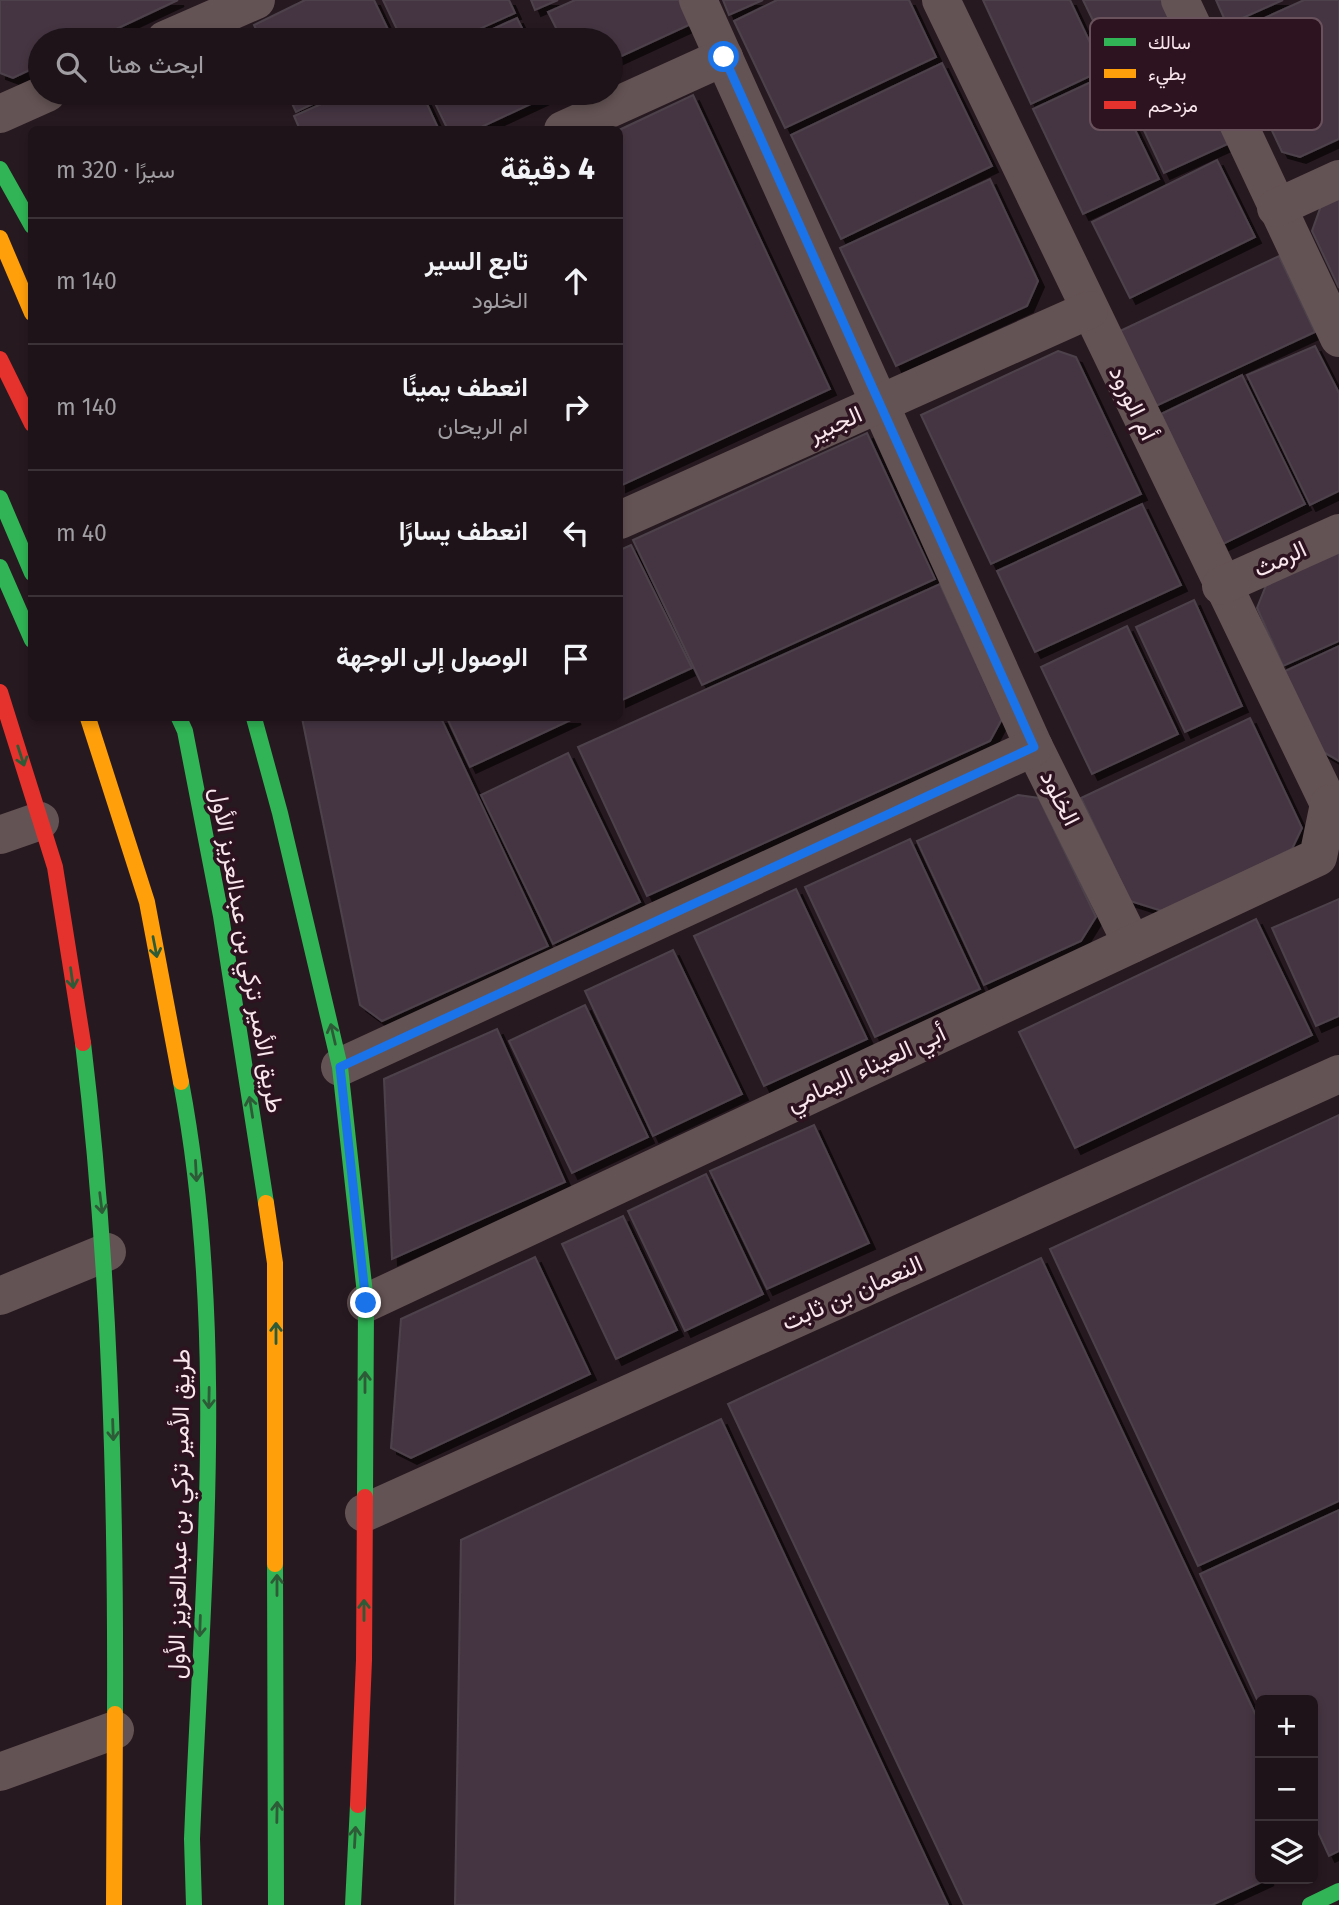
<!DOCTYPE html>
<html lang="ar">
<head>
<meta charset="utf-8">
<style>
	:root { --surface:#1d1318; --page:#251c21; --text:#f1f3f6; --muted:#a09ea2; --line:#3b3237 }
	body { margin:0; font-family:"Fira Sans",Vazirmatn,sans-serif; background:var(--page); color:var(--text); direction:rtl }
	.controls { position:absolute; right:21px; bottom:21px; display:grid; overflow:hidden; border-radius:10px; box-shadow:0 4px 10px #0003 }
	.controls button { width:63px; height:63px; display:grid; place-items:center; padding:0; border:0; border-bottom:2px solid var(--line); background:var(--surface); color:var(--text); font:35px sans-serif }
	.stop { position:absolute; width:21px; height:21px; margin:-16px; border:5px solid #1a73e8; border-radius:50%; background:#fff }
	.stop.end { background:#1a73e8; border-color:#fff; box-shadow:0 2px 7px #0008 }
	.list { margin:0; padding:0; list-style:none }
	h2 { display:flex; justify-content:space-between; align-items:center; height:91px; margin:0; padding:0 28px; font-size:30px }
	h2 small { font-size:23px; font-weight:400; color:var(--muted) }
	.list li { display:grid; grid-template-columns:46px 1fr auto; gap:21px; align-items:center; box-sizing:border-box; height:126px; padding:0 28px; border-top:2px solid var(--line) }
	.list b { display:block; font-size:26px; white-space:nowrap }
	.list p { margin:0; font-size:23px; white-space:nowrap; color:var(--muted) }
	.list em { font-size:23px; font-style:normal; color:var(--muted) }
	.icon { flex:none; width:38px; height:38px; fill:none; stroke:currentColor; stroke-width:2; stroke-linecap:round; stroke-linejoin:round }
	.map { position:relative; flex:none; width:1339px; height:1905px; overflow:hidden; direction:ltr }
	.search { position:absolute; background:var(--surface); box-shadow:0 4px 10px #0003; left:28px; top:28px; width:595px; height:77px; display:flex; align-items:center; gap:18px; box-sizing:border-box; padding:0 24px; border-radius:38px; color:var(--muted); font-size:26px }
	.panel { position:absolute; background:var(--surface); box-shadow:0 4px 10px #0003; left:28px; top:126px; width:595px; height:595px; border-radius:10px; direction:rtl }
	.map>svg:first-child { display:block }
	.building { fill:#453642; stroke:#4e434b; stroke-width:2; filter:url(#shadow) }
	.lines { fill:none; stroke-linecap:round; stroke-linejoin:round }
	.street { stroke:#645354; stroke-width:38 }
	.fast { stroke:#30b455; stroke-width:16 }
	.slow { stroke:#ff9f0a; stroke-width:16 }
	.jam { stroke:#e5322d; stroke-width:16 }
	.oneway { stroke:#2e5b37 }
	.route { stroke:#1a73e8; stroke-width:9 }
	.labels { text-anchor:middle; stroke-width:7; stroke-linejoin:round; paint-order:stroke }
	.street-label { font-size:24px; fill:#f9e6ed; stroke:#2d131f }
	.key { fill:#2d131f; stroke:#6a525d; stroke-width:2 }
	.key-label { font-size:19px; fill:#f9e6ed }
</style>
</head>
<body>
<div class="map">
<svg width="1339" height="1905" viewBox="0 0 1339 1905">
	<defs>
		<filter id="shadow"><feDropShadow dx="6" dy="6" stdDeviation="0" flood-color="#0009"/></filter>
	</defs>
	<rect width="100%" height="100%" fill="#271920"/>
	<g class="building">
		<polygon points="0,0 178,0 93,40 40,40 40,65 13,78 0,73"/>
		<polygon points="305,0 374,0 393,40 261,40 254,25"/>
		<polygon points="383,0 509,0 515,13 455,40 402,40"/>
		<polygon points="531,0 558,0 535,10"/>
		<polygon points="575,0 679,0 691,24 611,61 611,40 562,40 548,12"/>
		<polygon points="723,0 763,0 729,15"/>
		<polygon points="777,0 909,0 936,57 785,128 734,21"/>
		<polygon points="983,0 1070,0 1103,70 1031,104"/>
		<polygon points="1083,0 1165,0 1180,32 1114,64"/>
		<polygon points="1216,0 1283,0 1227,25"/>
		<polygon points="1304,0 1339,0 1339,139 1300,157 1282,152 1227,35"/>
		<polygon points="517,18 528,40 469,40"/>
		<polygon points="1184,38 1232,142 1164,173 1115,69"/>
		<polygon points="942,63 992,166 841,239 791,135"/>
		<polygon points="1108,74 1159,179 1083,214 1033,109"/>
		<polygon points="287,93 336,93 296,112"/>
		<polygon points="346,93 422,93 439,130 300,130 294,116"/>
		<polygon points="430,93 552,93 552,94 475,130 448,130"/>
		<polygon points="693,95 830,389 620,486 619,130"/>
		<polygon points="1217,160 1255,237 1130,298 1092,222"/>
		<polygon points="990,179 1038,281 1027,306 896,366 840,248"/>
		<polygon points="1339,195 1339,288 1312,231 1322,203"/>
		<polygon points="1279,256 1315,332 1156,406 1120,331"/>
		<polygon points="1315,346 1339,393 1339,491 1310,505 1247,375"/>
		<polygon points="1058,351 1076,357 1141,494 991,564 921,415"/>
		<polygon points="1242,375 1305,504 1223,544 1161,414"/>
		<polygon points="867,433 935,579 702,685 633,540"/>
		<polygon points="1142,504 1181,585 1035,652 997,571"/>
		<polygon points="631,545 692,668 620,701 620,550"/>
		<polygon points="1339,551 1339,641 1283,666 1257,608 1267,583"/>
		<polygon points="940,584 1002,719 990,741 647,896 578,747"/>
		<polygon points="1194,600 1242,706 1185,732 1136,627"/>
		<polygon points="1127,626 1178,734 1092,774 1041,667"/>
		<polygon points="1339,646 1339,761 1320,750 1283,672"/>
		<polygon points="302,718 441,718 548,946 382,1021 360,1005"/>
		<polygon points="447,718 575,718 470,767"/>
		<polygon points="1250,718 1302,828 1292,849 1162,911 1130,901 1081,798"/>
		<polygon points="568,753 640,902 553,944 481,795"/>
		<polygon points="1018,795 1039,798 1096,917 1081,941 984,985 917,841"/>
		<polygon points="910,839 980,989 875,1037 805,887"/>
		<polygon points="796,889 867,1039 764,1086 694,936"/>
		<polygon points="1339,899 1339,1016 1316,1026 1272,928"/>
		<polygon points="1256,919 1312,1035 1075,1148 1019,1032"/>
		<polygon points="673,950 742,1094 653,1136 585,991"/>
		<polygon points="585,1005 648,1137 572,1173 509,1041"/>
		<polygon points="497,1029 565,1182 392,1259 384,1079"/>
		<polygon points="1339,1115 1339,1501 1198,1566 1050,1249"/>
		<polygon points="814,1125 869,1243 767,1289 710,1171"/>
		<polygon points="706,1174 763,1294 685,1331 628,1211"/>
		<polygon points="623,1216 677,1330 616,1359 562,1244"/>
		<polygon points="535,1257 590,1374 411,1458 391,1448 401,1319"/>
		<polygon points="1041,1258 1260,1724 1260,1879 1268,1879 1212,1905 964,1905 728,1404"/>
		<polygon points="721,1419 948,1905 455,1905 461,1540"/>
		<polygon points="1339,1510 1339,1851 1329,1856 1313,1821 1313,1700 1260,1700 1260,1706 1200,1574"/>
	</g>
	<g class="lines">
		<g class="street">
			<polyline points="698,0 1034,747 1132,944"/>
			<polyline points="941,0 1329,804 1339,800"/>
			<polyline points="1180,0 1339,338"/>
			<polyline points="165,40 256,0"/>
			<polyline points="0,114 47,93"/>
			<polyline points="563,130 724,57"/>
			<polyline points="1276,208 1339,179"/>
			<polyline points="620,520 1089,310"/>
			<polyline points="1221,586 1339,533"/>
			<polyline points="0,835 40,821"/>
			<polyline points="340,1067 1034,747"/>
			<polyline points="0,1296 107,1252"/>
			<polyline points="366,1303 1318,857 1329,804 1339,813"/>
			<polyline points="364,1513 1339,1074"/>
			<polyline points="0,1772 115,1730"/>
		</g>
		<g class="fast">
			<polyline points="0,169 32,226"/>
			<polyline points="0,498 32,573"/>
			<polyline points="0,567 32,640"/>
			<polyline points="179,718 185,731 221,916 266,1203"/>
			<polyline points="254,718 280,813 340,1067 366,1303 365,1497"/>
			<path d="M83,1043C110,1266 116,1490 115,1714"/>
			<path d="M181,1082C228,1330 202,1588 192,1839L194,1905"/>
			<polyline points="275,1564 276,1905"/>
			<polyline points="353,1905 358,1805"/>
			<polyline points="1310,1905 1339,1891"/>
		</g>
		<g class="slow">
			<polyline points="0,238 32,313"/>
			<polyline points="88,718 147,902 181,1082"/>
			<polyline points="266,1203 275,1263 275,1564"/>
			<polyline points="114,1905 115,1714"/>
		</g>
		<g class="jam">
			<polyline points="0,359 32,424"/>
			<polyline points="0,692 55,867 83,1043"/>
			<polyline points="358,1805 364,1660 365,1497"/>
		</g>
	</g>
	<defs><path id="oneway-shaft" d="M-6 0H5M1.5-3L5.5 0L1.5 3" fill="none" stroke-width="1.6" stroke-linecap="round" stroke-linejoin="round" transform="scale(1.75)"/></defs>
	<g class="oneway">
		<use href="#oneway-shaft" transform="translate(21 756) rotate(72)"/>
		<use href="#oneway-shaft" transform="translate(155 947) rotate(79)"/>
		<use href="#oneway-shaft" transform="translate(72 978) rotate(82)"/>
		<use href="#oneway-shaft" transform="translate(333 1034) rotate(-103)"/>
		<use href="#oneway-shaft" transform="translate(251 1107) rotate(-99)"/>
		<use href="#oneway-shaft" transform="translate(196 1171) rotate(87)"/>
		<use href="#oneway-shaft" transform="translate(101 1203) rotate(83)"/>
		<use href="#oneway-shaft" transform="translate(276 1333) rotate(-90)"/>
		<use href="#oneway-shaft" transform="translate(365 1382) rotate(-90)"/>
		<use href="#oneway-shaft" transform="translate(209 1398) rotate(91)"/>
		<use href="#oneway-shaft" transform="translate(113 1430) rotate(88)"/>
		<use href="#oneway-shaft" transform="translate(277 1585) rotate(-90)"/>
		<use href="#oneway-shaft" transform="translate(364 1610) rotate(-90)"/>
		<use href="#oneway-shaft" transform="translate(200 1626) rotate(92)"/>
		<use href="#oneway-shaft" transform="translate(277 1812) rotate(-89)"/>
		<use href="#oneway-shaft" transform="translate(355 1837) rotate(-87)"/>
	</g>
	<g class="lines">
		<polyline class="route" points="366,1303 340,1067 1034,747 724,57"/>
	</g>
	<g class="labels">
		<g class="street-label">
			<text transform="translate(1133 403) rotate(64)" y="8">أم الورود</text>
			<text transform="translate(835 424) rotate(-24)" y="8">الجبير</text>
			<text transform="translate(1280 559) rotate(-25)" y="8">الرمث</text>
			<text transform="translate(1060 798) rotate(63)" y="8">الخلود</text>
			<text transform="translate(247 950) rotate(80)" y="8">طريق الأمير تركي بن عبدالعزيز الأول</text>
			<text transform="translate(866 1068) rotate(-25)" y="8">أبي العيناء اليمامي</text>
			<text transform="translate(852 1293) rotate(-24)" y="8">النعمان بن ثابت</text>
			<text transform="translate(179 1514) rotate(-89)" y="8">طريق الأمير تركي بن عبدالعزيز الأول</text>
		</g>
	</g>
	<rect x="1090" y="18" width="232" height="112" rx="10" class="key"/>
	<rect x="1104" y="38" width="32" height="8" fill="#30b455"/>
	<rect x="1104" y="69" width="32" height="9" fill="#ff9f0a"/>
	<rect x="1104" y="101" width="32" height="8" fill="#e5322d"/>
	<g class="key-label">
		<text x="1148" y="49">سالك</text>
		<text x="1148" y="80">بطيء</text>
		<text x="1148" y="112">مزدحم</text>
	</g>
</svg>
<div class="controls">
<button>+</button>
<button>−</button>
<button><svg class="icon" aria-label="layers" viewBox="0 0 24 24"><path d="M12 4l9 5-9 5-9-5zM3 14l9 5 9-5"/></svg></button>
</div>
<div class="stop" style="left:724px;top:57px"></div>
<div class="stop end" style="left:366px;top:1303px"></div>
<div class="search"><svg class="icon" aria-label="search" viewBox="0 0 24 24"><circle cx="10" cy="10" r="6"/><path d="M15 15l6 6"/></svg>ابحث هنا</div>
<section class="panel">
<h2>4 دقيقة<small>سيرًا · 320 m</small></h2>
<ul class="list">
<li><svg class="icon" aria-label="ahead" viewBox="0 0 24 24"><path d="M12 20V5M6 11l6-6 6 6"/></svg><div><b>تابع السير</b><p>الخلود</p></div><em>140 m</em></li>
<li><svg class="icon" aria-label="right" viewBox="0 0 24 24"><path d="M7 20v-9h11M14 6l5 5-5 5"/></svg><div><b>انعطف يمينًا</b><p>ام الريحان</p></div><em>140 m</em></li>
<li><svg class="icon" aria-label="left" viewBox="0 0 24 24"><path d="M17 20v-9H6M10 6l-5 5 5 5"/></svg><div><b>انعطف يسارًا</b></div><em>40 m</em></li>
<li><svg class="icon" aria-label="arrive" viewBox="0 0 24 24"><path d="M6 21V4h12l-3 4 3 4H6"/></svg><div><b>الوصول إلى الوجهة</b></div></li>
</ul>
</section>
</div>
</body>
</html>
